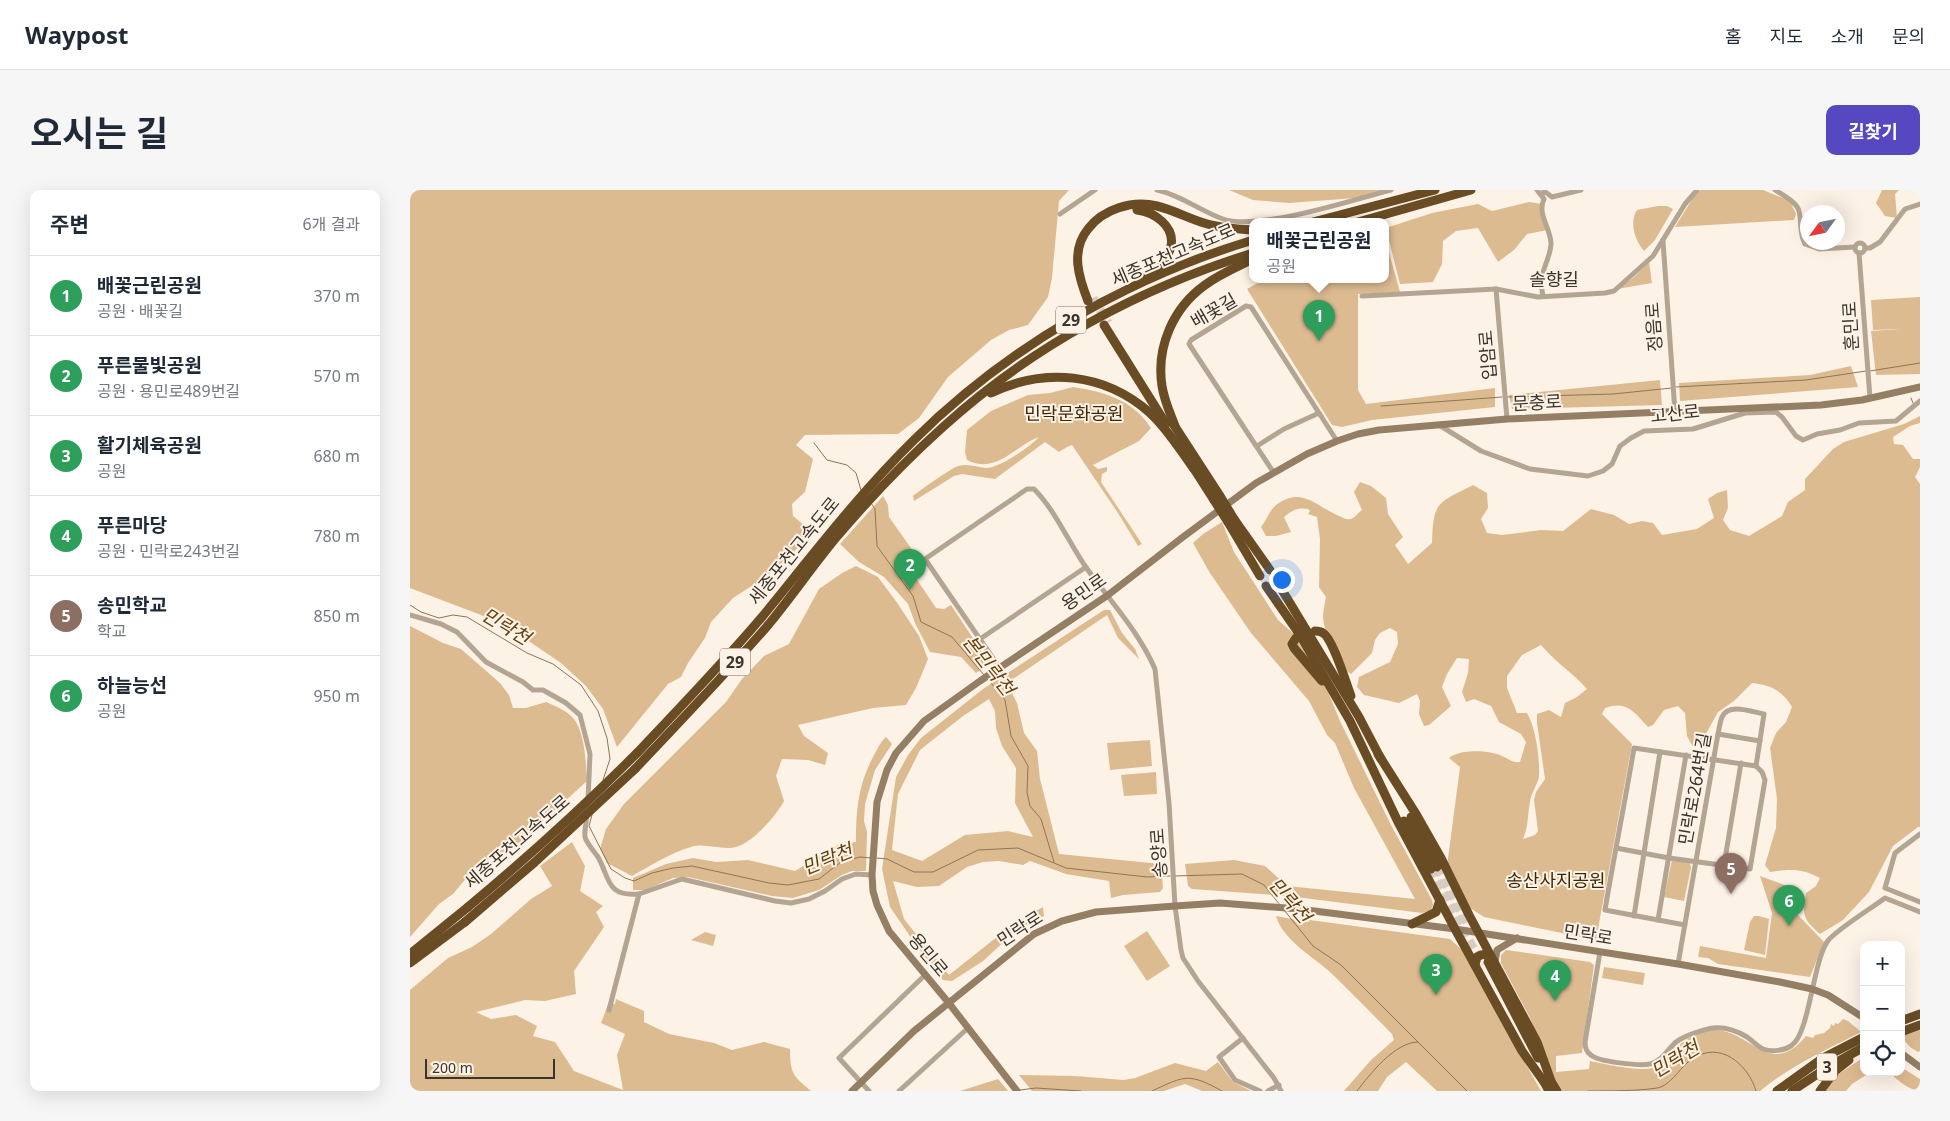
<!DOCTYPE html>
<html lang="ko">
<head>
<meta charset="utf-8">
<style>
	:root { --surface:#fff; --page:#f6f6f7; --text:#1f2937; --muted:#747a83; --line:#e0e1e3; --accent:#5648c0 }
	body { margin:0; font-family:"Noto Sans","Noto Sans KR",sans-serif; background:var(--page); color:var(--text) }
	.controls { position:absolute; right:15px; bottom:15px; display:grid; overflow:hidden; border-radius:10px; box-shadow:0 5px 20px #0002 }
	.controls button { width:45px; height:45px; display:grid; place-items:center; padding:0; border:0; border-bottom:1px solid var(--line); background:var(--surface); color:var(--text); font:25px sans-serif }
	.compass { position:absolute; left:1390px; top:15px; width:45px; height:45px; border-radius:50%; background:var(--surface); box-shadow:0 5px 20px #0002; rotate:237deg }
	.scale { position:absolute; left:15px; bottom:12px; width:130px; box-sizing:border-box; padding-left:5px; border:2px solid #3b342c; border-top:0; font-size:14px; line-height:18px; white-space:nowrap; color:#3b342c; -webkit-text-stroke:4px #fdf2e6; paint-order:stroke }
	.you { position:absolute; left:871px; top:389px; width:18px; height:18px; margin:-12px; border:4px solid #fff; border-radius:50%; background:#1a73e8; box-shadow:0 0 0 8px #1a73e833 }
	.badge { display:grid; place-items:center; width:32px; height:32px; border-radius:50%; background:var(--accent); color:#fff; font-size:16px; font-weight:700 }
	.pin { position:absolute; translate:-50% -41px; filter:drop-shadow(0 1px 2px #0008) }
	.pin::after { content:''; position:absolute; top:26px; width:18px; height:15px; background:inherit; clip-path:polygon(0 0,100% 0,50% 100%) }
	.popup { position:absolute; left:839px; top:28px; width:140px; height:65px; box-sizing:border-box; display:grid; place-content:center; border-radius:10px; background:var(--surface); filter:drop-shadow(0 1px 4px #0005); font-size:16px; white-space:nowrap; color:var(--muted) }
	.popup b { font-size:19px; color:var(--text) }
	.popup::after { content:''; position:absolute; left:50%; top:100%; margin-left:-10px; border:10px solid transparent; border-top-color:var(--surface) }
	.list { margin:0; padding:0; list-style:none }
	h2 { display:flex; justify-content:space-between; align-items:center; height:65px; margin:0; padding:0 20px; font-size:21px }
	h2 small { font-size:16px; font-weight:400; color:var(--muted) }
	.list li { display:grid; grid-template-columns:32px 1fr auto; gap:15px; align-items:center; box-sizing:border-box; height:80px; padding:0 20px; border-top:1px solid var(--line) }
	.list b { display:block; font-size:19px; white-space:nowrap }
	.list p { margin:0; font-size:16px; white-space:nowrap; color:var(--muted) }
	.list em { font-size:16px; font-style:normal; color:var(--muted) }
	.icon { flex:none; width:28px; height:28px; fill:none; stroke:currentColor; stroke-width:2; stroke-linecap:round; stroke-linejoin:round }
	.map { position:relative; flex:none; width:1510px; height:901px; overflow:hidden; border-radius:10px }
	header { display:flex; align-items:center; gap:30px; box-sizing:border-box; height:70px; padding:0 25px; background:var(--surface); border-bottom:1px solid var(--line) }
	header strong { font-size:24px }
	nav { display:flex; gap:28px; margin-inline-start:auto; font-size:18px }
	.intro { display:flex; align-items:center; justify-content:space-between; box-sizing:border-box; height:120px; padding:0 30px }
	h1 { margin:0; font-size:35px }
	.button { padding:12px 22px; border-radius:10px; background:var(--accent); color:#fff; font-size:18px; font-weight:700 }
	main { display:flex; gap:30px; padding:0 30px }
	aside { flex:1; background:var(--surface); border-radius:10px; box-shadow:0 5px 20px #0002 }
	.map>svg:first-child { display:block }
	.green { fill:#ddbb91; fill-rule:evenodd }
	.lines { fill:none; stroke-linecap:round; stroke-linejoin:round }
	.stream { stroke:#8e7556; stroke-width:1 }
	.highway-tunnel { stroke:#d6ccc1; stroke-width:9; stroke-dasharray:9 4.5; stroke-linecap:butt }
	.street { stroke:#b4a593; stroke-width:5 }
	.secondary { stroke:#947f64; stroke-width:7 }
	.highway { stroke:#694c24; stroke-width:9 }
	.highway-bridge { stroke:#694c24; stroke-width:9 }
	.labels { text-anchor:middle; stroke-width:4; stroke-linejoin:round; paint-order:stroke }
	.shield { fill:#fdf2e6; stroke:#756d64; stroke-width:1 }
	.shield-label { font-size:16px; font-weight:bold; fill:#3b342c }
	.street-label { font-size:18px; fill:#3b342c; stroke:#fdf2e6 }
	.park-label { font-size:18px; fill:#3e2704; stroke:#fdf2e6 }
	.water-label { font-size:19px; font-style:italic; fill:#62400d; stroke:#fdf2e6 }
</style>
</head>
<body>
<header>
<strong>Waypost</strong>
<nav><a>홈</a><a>지도</a><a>소개</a><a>문의</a></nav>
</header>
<div class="intro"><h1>오시는 길</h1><a class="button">길찾기</a></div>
<main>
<aside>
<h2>주변<small>6개 결과</small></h2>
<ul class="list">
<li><span class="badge" style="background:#2e9e5b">1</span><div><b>배꽃근린공원</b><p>공원 · 배꽃길</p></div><em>370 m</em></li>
<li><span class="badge" style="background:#2e9e5b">2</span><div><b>푸른물빛공원</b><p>공원 · 용민로489번길</p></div><em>570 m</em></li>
<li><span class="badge" style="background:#2e9e5b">3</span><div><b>활기체육공원</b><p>공원</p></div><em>680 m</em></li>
<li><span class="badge" style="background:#2e9e5b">4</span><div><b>푸른마당</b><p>공원 · 민락로243번길</p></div><em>780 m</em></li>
<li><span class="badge" style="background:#8d6e63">5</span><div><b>송민학교</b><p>학교</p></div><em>850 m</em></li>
<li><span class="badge" style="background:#2e9e5b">6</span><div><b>하늘능선</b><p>공원</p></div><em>950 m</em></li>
</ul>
</aside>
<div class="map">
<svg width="1510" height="901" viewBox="0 0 1510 901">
	<rect width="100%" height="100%" fill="#fdf2e6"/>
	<g class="green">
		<polygon points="0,0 659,0 649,11 642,88 638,107 618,135 599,140 581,150 552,175 538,187 509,228 488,244 395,245 386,255 403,269 395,302 382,314 383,326 401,341 379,368 357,386 323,408 301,432 295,448 278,473 271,487 258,494 207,557 193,519 176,496 151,473 98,437 71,425 0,398"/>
		<polygon points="819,0 980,0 959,7 879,13 843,10"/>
		<polygon points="1291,0 1353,0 1380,11 1386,24 1384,30 1265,37 1286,3"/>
		<polygon points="1472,0 1489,0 1485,4 1487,28 1475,26 1466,13"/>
		<polygon points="1119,12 1132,14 1138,40 1117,44 1104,60 1088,72 1068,38 1046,41 1033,51 1032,74 1023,92 990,94 976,38 1022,23 1068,14 1082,21"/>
		<path d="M1248,16H1257L1263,19L1245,50L1234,61C1225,51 1219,32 1227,20Z"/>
		<polygon points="975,48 990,102 948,104 948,200 956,214 1085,198 1085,217 962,230 932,237 922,235 837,99 853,90 975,90"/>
		<polygon points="1239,72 1242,93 1207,99 1223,88"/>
		<polygon points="1510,107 1510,184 1466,185 1461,141 1490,139 1463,140 1461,110"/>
		<polygon points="1441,176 1448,197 1270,211 1269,193 1400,185"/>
		<polygon points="1250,190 1252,215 1102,219 1099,205"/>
		<path d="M663,197C695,202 723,210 741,238L729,251L683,275L688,279L697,277V281L692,284L691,292L732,354L728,356L708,323L662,255L657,257L649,262L635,252L585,289L552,284L544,286L504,311L503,306C509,301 543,277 548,276C558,273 566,277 576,278C589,278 620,257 629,247C604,256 587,285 557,270L555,262L557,240L581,221L618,205L640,203Z"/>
		<path d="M1510,226V233L1500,236L1483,247L1484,254L1493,255L1503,269H1510V277L1505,287L1510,294V637H1508L1483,656L1459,702L1433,730L1410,744C1393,728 1392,727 1396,703L1406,696L1410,688C1391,678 1381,679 1360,682L1355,675L1366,638L1367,609L1360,558L1366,543L1376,532L1382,517C1372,500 1360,495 1342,493L1324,511L1308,522L1291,553L1283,557L1277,546L1275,523L1268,516L1254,520L1243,535L1238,537C1224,522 1217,510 1195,518L1192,524L1222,554L1186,750L1074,727L1060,718L1037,676L1050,577L1039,568C1050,559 1079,560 1092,566C1099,569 1102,573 1110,572L1116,552L1111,544L1089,532L1081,516L1064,509L1056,512L1052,502L1058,483L1059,469L1047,468L1037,484L1032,497L1041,516L1019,535L1014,536L1009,524L1010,511L1007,504L989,513L954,505L947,497L949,487L980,472L988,454L987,442L980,438L970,443L965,450L962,463L941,484C927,477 914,442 913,427C913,421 915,413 916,407L909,397L910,349L907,327L898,324L900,321L898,319C888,317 882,320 874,327L881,342L866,346H856L851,337C857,330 859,321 866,315C892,296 904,315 929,326C934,328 938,331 943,328C946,326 949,322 952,320L944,302L950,292L961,296L976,308L978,324L993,347L985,355L998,374L1022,353C1023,311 1028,313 1063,295L1077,303L1078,318L1071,329L1077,343L1092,345L1131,340L1153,341L1181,319L1204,325L1219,334L1232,331L1243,333L1252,345L1287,339L1304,328L1298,309L1307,303L1317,300L1318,318L1313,330L1320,340L1339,346L1372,326L1378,312L1395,300V289L1423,259L1434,252L1494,234ZM1131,455C1145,472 1163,483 1177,499L1167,507L1155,513L1151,527L1139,520L1127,524V533L1135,589L1126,602L1124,610L1128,641L1125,645L1113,649C1119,634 1117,628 1120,612C1121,603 1128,593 1129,587C1130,568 1126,539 1117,523H1107L1097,498V486L1112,465Z"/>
		<polygon points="473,306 478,315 479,327 508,368 498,376 526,418 534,419 541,415 580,474 566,483 551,467 520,462 505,433 498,414 474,387 449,372 430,354"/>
		<polygon points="812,332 824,362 868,430 884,444 916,497 930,531 981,635 1022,710 1023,715 1021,720 1012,723 878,706 782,699 778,696 775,674 824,670 855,676 877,696 1005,709 944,598 925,553 917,545 899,511 841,443 800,383 783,353 793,344"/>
		<path d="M446,376L468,387L488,414L509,446L518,469L506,498L496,515L463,518L388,535L394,546L418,563L415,575L398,570L372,569L366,586L374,611C366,626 339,658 320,658C308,659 293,653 281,657C260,663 242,675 222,686L197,673L190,659L196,639L214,614L316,512L332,489L354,466L379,454L409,399L432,383Z"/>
		<path d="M694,420H700L712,443L725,459L729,469L708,448L697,425L597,493L607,513L614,543L627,561L630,589L649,664L751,674L753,698L750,702L713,705L701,708L699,691L656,684L620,671L613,675L589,671L573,672L557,677L529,696L507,697L483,691L494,729L539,785L602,735L633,717L634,726L608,739L573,771L542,791L533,790L504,752L480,717L472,679L486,587L498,565L511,548L573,499ZM579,509L585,521L586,538L592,556L606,578L605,613L623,647L598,641L555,645L512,671L482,660L488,604L510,560L553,526Z"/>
		<path d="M0,436L33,453L51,459L90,493L99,505L103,518H116L136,512C145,516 158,521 164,529C175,543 176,574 177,591L100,661L68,674L43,704L29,714L0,747Z"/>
		<path d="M476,547L482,554L465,580L455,614L454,631L457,642L456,681H442L432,685L409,700L383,708L362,706L278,687L263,688L235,700H223V688L256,674L283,668L306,672L338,670L385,681L428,655L446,652C446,620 448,596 463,567C467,560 470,552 476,547Z"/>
		<polygon points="740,550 742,576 700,580 697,553"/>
		<polygon points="746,582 747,604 714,606 711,585"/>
		<path d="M162,652L175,676L170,701L193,716L186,722L194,737L164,781L166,804L135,811L115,810L66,822L81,829L106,825L127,836L123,846L145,852L164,881L213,900L207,865L215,844L191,833L199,812L205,814L206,809L234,821V832L259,844L304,853L322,860L354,852L380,859C380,883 383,886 401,901H0V800L38,768L62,757L81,744L121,709L142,696L130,676Z"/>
		<polygon points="1262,670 1280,673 1281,678 1274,711 1254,707"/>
		<polygon points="1350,686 1383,698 1389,703 1386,723 1414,752 1400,787 1308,774 1298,768 1288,767 1290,756 1356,768 1362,723"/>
		<path d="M866,726L898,732L900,730L1040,749L1052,760L1131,901H1027L996,872L977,887L968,901H934L961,870L984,850L982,844C961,823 940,801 919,781C902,766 873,750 866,726Z"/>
		<polygon points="1344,726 1349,726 1359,729 1355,765 1334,760 1340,732"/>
		<polygon points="737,741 760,776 737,791 714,756"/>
		<polygon points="295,742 306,745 303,756 281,750"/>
		<path d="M1096,760L1180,772L1184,775L1172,863L1146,866V882L1179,879L1180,871C1196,874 1235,884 1248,876C1252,874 1256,868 1259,865C1270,853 1284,842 1301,840C1340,837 1359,891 1396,846L1403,848L1405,845L1414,843L1420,838L1421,834L1424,836L1425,833L1428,834L1433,829L1438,831L1451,842C1416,860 1380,876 1350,901H1152L1142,883L1120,828L1091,773V765Z"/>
		<polygon points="1194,777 1235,783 1233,795 1192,788"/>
		<polygon points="1510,840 1510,861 1508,862 1500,857 1491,847"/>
		<polygon points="1454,867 1454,882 1461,882 1442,894 1436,901 1414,901 1424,887"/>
		<polygon points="808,872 823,892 841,901 792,901 775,894 754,901 622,901 609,885 665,886 714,890 725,888 765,873 796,881"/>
		<path d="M1491,877L1510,889V901C1499,900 1487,890 1479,882H1491Z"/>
		<polygon points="588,889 598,901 550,901"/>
	</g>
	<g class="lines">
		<g class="stream">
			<polyline points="1460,181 1510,173"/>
			<polyline points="1266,197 1396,190 1456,181"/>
			<polyline points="1096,207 1203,204 1262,198"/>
			<polyline points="1501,208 1503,213"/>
			<polyline points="971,216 1092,207"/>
			<polyline points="404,253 417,270 437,275 446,283 451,300"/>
			<polyline points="461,313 465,319 467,356 503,406 511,432 542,447 574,485"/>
			<polyline points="0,415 11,422 29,428 43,425 57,427 117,463 143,474 171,495 188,521 197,548 200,569 193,590"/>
			<polyline points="577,488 595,510 601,546 618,576 617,602 620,616 631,629 644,672"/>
			<polyline points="182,625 179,636 201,679 215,688 224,691 242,683 263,678 282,676 359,693 378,695 409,689 431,672 450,667 461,668"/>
			<polyline points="467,668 477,669 504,682 523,682 568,660 608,658 656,678 737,687 760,686"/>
			<polyline points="764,686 832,684 854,695 870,715"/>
			<polyline points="874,720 903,756 931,775 1057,901"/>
			<polyline points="610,900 626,898 671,901"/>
			<path d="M742,901C776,885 779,883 812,901"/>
			<path d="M947,901C960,884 985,852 1008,852"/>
			<path d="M1178,901C1193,901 1239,901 1251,897C1264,891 1271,876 1282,869C1310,850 1338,874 1346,901"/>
		</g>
		<g class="highway-tunnel">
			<polyline points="683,108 698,133"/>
			<polyline points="1027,677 1058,734"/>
			<polyline points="1021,679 1072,775"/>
		</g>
		<g class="street">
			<path d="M747,0C771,5 790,21 813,29C849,41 942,10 981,0"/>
			<path d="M1127,0L1134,9C1127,24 1140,37 1141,53C1141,65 1134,75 1132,87C1130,93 1132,100 1133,106"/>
			<path d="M1365,0C1373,5 1387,12 1389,21C1392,33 1389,43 1395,54L1409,59L1445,57"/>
			<polyline points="1132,5 1134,1 1142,7 1171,0"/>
			<polyline points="650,24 685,0"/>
			<polyline points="1253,51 1265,222"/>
			<circle cx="1450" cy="58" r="5"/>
			<polyline points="1455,58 1460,58 1470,52 1495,19 1510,14"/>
			<polyline points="1449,63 1460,208"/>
			<polyline points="1086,99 1097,229"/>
			<polyline points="952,106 1086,99 1128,107 1195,103 1204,101 1243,66 1275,14 1287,0"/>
			<polyline points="1029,235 1071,261 1120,279 1178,286 1193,281 1202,274 1210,256 1221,248 1234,241 1283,239 1335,223 1366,222 1372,227 1386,246 1393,250 1407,244 1430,240 1449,233 1486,231 1510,211"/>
			<polyline points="847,256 874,239 909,223"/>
			<polyline points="864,283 779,154 781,150 836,116 841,117 843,120 927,251"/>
			<polyline points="0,425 31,434 47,442 76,472 113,492 123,500 133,500 156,513 170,525 180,564 178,610"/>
			<polyline points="570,449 676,377"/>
			<path d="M589,477L515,369L617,299H624C645,320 658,351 675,376C699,410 728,440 745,479L759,613L765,716L771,760L773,768L788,791L864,888L871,901"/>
			<polyline points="1308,544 1350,551"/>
			<path d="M177,624C177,630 174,641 175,647C177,654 184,661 188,667C200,688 196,707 229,704"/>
			<polyline points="1510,644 1485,663 1475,698 1510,712"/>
			<path d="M1206,658L1259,668L1340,679L1355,590L1352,582L1346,576L1224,558C1215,612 1204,666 1195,720L1275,735"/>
			<polyline points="1314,675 1331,573"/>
			<polyline points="1224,726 1250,562"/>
			<polyline points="1248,730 1276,565"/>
			<path d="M1190,762L1175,852C1175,857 1176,862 1181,865C1188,872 1230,876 1240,874C1252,871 1258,859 1266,852C1275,845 1284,843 1294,840C1309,835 1324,839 1337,847C1343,851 1347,856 1353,859C1361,862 1375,861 1382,855C1399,844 1403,773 1417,752C1424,741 1462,718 1475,708L1510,722"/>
			<path d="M1268,774L1308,544C1309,539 1310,532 1312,527C1318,512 1343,522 1354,524L1346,576"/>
			<polyline points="199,820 229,704 272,689 365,711 381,713 399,709 415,701 432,689 446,684 462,685"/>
			<polyline points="833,848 809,867 825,890 850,901"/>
			<polyline points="459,901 429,868 515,785"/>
			<polyline points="489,901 558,838"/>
			<polyline points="858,901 869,895"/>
		</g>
		<g class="secondary">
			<polyline points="1085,772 1087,760 1107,748"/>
			<polyline points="1491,863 1510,877"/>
			<polyline points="442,901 504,841 624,744 652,731 686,722 765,716 810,713 889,719 1045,739 1268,774 1370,792 1402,799 1418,805 1454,828"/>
			<polyline points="607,901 538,812 479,741 467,715 463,701 462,685 467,612 477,580 486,563 514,531 570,491 698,405 773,347 846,293 897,264 927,251 948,244 969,240 1097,229 1411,215 1452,210 1510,197"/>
		</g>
		<g class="highway">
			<path d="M727,20C744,22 765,36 761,56C758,69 748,79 737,86"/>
			<polyline points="903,32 1025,0"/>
			<polyline points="948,32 1061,0"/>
			<path d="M678,111C669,88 660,61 678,39C693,19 722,10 747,16C763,20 778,28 794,33C810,38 826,39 843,40"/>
			<polyline points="694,135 756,234"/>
			<path d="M581,203C635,177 694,183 739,222C757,238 770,260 784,279"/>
			<polyline points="762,232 810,306"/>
			<path d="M765,236C760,223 754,210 752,196C746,157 763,118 795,95C810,84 827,77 843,69"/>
			<polyline points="781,274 804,310"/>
			<polyline points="824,329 860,380"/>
			<polyline points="818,332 850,386"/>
			<polyline points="866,390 949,527 971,569"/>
			<polyline points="856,396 890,445 940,531 989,634 1045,739 1112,861 1134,892"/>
			<path d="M905,441C908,441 910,441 913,443C923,449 936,493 941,506"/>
			<polyline points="886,448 882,454 884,458 912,491"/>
			<path d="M227,563C269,519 312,474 352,427C401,367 448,305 504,250C598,157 717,88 843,50"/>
			<polyline points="968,564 1006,624 1031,668 1059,725 1127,852 1141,891"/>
			<path d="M225,579C270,531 316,484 359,434C382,406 402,377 425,349C458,310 494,272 533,237C621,157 730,98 843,63"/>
			<polyline points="1001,627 1027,677"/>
			<polyline points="994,631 1021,679"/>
			<polyline points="1002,734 1026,722 1030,710"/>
			<polyline points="0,764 58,717"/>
			<polyline points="1078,772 1128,868"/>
			<polyline points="0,773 55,732"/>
			<path d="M1065,775L1067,767C1073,763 1078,764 1083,770"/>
			<polyline points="1491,831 1510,824"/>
			<polyline points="1491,842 1510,835"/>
			<polyline points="1138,886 1147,901"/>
			<polyline points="1132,888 1139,901"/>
			<polyline points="1367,901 1413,868 1454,847"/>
			<polyline points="1382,901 1418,877 1454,857"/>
			<polyline points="1410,901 1425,881 1439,870"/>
		</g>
		<g class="highway-bridge">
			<polyline points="810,306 824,329"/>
			<polyline points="804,310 818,332"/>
			<path d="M58,717C117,668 173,617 227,563"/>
			<polyline points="55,732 125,672 225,579"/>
		</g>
	</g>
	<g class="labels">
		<g class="shield">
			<rect x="646" y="116.5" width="30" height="27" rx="4"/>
			<rect x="310" y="458.5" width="30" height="27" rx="4"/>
			<rect x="1407" y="863.5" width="20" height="27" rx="4"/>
		</g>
		<g class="shield-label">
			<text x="661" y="136">29</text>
			<text x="325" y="478">29</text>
			<text x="1417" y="883">3</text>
		</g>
		<g class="street-label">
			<text transform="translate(763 65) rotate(-23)" y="6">세종포천고속도로</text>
			<text x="1144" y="96">솔향길</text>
			<text transform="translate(804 121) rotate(-30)" y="6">배꽃길</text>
			<text transform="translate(1441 136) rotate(-93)" y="6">훈민로</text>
			<text transform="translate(1244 137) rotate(-94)" y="6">정음로</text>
			<text transform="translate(1078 165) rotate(-95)" y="6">입암로</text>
			<text transform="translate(1127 213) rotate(-3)" y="6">문충로</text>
			<text transform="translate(1265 224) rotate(-6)" y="6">고산로</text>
			<text transform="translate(384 361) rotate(-51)" y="6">세종포천고속도로</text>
			<text transform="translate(674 402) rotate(-35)" y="6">용민로</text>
			<text transform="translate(1285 599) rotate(-80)" y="6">민락로264번길</text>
			<text transform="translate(107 652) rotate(-41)" y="6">세종포천고속도로</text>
			<text transform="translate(749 663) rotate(-94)" y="6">송양로</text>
			<text transform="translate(610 739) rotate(-33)" y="6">민락로</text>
			<text transform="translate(1178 745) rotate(9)" y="6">민락로</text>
			<text transform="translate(518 765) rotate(50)" y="6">용민로</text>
		</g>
		<g class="park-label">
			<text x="664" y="230">민락문화공원</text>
			<text x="1146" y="697">송산사지공원</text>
		</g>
		<g class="water-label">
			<text transform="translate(96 436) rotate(31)" y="7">민락천</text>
			<text transform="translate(579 475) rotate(52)" y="7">본민락천</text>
			<text transform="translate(417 669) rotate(-22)" y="7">민락천</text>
			<text transform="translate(880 710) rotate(49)" y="7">민락천</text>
			<text transform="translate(1265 869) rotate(-31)" y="7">민락천</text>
		</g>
	</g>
</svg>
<div class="controls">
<button>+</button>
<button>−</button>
<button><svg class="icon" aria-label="locate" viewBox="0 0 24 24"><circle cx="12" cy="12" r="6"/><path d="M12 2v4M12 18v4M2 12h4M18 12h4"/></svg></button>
</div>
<svg class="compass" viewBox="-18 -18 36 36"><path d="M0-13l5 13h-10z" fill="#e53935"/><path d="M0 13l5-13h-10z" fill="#747a83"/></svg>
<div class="scale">200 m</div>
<div class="you"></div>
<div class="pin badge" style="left:909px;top:151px;background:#2e9e5b">1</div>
<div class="popup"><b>배꽃근린공원</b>공원</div>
<div class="pin badge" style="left:500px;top:400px;background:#2e9e5b">2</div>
<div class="pin badge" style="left:1026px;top:805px;background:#2e9e5b">3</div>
<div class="pin badge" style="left:1145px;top:811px;background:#2e9e5b">4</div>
<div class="pin badge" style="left:1321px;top:704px;background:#8d6e63">5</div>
<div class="pin badge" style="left:1379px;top:736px;background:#2e9e5b">6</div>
</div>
</main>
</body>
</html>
